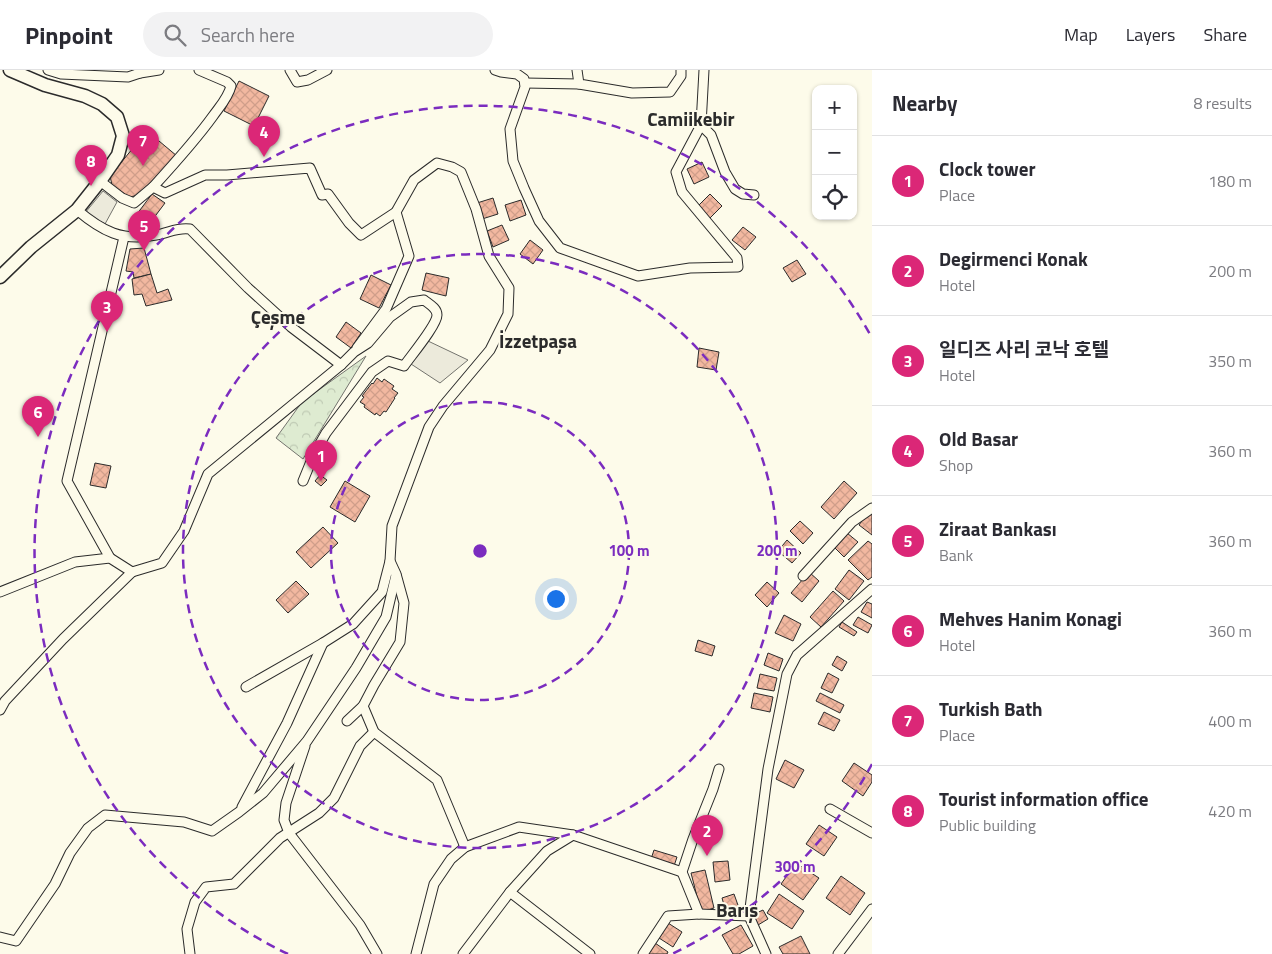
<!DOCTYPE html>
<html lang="en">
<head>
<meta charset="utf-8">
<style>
	:root { --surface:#fff; --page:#f2f2f3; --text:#2b2b33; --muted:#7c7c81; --line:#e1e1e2; --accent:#db2777 }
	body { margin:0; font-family:"Titillium Web","Noto Sans KR",sans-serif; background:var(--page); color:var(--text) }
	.controls { position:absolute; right:15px; top:15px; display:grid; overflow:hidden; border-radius:10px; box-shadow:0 1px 4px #0004 }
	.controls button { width:45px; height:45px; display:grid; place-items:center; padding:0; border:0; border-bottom:1px solid var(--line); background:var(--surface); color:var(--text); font:25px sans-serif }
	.you { position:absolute; left:555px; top:528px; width:18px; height:18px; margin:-12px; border:4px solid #fff; border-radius:50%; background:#1a73e8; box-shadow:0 0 0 8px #1a73e833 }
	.badge { display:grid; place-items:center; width:32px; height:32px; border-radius:50%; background:var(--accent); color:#fff; font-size:16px; font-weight:700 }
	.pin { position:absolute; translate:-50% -41px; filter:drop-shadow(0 1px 2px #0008) }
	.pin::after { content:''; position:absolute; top:26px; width:18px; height:15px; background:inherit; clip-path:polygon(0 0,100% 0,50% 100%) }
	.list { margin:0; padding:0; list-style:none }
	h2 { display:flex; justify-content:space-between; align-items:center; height:65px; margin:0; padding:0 20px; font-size:21px }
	h2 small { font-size:16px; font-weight:400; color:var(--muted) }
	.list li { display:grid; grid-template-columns:32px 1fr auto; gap:15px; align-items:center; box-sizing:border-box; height:90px; padding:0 20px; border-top:1px solid var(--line) }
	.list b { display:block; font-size:19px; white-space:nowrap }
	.list p { margin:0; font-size:16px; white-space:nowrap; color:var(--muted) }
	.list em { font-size:16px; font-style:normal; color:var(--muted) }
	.icon { flex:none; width:28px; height:28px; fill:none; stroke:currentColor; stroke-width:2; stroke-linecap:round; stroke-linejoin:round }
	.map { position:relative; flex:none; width:872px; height:884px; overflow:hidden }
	header { display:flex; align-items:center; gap:30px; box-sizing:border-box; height:70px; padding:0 25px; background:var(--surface); border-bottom:1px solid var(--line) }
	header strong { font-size:24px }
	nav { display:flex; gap:28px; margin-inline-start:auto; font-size:18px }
	.search { width:350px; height:45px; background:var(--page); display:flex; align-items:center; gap:12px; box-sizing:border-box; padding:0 18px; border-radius:28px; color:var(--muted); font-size:19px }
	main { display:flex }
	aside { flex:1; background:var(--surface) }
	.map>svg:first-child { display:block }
	.forest { fill:url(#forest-crowns); stroke:#74746e }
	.parking { fill:#eceadb; stroke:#74746e }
	.building { fill:url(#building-cross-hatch); stroke:#2b2b2b }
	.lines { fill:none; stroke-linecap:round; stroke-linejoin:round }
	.street-casing { stroke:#2b2b2b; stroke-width:11 }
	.secondary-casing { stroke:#2b2b2b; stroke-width:15 }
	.street { stroke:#fdfbea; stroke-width:9 }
	.secondary { stroke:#fdfbea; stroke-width:12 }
	.ring { fill:none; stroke:#7b2cbf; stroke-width:2.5; stroke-dasharray:9 6 }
	.labels { text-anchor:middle; stroke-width:4; stroke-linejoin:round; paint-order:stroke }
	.district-label { font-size:19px; font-weight:bold; fill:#2b2b2b; stroke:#fdfbea }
	.centre { fill:#7b2cbf; stroke:#fdfbea; stroke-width:2.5 }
	.ring-label { font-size:15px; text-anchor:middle; font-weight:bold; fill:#7b2cbf; stroke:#fdfbea; stroke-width:4; stroke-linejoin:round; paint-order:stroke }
</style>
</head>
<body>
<header>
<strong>Pinpoint</strong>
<div class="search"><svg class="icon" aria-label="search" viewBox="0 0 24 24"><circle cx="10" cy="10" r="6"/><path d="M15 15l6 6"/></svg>Search here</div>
<nav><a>Map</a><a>Layers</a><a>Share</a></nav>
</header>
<main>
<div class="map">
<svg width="872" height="884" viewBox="0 0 872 884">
	<defs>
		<pattern id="forest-crowns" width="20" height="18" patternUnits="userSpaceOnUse" patternTransform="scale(1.25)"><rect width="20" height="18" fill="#deebd1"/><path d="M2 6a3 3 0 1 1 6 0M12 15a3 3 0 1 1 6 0" fill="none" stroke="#bfcab4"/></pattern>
		<pattern id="building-cross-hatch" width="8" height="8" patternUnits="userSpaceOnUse" patternTransform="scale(1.25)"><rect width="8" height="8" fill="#f2b8a0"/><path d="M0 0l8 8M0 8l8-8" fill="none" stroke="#d09e8a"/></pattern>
	</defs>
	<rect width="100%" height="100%" fill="#fdfbea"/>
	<polygon class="forest" points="366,286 303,389 276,368 302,332"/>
	<g class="parking">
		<polygon points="103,121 117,132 105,154 85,143"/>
		<polygon points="428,271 468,290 440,313 411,294"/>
	</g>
	<g class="building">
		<polygon points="239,11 269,26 254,56 224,41"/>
		<polygon points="147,61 177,86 140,125 129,127 112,115 110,106"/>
		<polygon points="702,92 709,107 694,114 687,99"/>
		<polygon points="152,124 165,133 150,153 137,144"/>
		<polygon points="710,124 722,136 710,148 698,136"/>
		<polygon points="493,128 498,144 482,149 477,133"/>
		<polygon points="521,130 526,145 510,151 505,135"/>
		<polygon points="502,155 509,170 493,177 487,161"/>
		<polygon points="743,157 756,167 745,180 732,170"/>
		<polygon points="530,170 543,180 533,194 520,184"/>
		<polygon points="144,178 151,204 134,208 133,202 126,201 130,179"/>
		<polygon points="797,190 806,204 792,212 783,198"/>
		<polygon points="426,203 449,208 446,226 422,220"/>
		<polygon points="151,204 157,223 168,219 172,230 146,236 142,224 134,225 132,209"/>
		<polygon points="371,205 391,215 379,238 360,229"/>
		<polygon points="346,252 361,263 351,278 336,267"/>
		<polygon points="699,278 719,282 716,300 697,297"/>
		<polygon points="377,308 382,312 384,309 394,316 392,319 398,323 394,328 395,328 386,342 384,341 380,346 376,343 375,345 364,337 365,335 360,332 364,327 362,326 372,313 373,314"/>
		<polygon points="95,393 111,396 106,418 90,415"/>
		<polygon points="320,405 327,410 321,416 315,411"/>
		<polygon points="345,411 370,426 355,452 330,437"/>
		<polygon points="844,411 857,423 834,449 821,437"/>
		<polygon points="869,441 872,443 872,465 859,455"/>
		<polygon points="800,451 813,463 803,474 790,461"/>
		<polygon points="323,457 338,473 311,498 296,482"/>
		<polygon points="847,463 858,472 844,487 834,477"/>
		<polygon points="787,470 801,483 792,493 778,481"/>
		<polygon points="868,471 872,474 872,507 868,510 848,490"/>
		<polygon points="849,500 864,511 849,530 835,519"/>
		<polygon points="809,502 819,511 802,532 791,523"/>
		<polygon points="296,511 309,524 288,543 276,530"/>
		<polygon points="767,512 779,523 767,537 755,525"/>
		<polygon points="833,521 844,531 821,557 810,547"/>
		<polygon points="867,532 872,534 872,548 861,542"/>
		<polygon points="784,545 801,554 793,571 775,563"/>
		<polygon points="858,547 872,555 868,563 853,555"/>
		<polygon points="842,552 857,562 854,566 839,557"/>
		<polygon points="698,570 715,576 712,586 695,581"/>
		<polygon points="768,583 783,589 779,601 764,595"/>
		<polygon points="837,586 847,592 842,601 832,595"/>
		<polygon points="828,603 839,609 832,623 821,618"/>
		<polygon points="760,604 777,608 774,621 757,618"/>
		<polygon points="754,623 773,627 770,642 751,638"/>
		<polygon points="820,623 844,635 840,643 816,631"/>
		<polygon points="824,642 840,650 834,661 818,654"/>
		<polygon points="785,690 804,700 794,718 776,709"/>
		<polygon points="854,693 872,705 872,712 863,726 842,711"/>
		<polygon points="819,755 837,767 824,786 806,774"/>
		<polygon points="654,780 677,787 673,799 650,792"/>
		<polygon points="728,791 730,810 715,812 713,792"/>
		<polygon points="796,793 819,808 803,830 781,814"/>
		<polygon points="705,800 714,838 701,842 691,803"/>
		<polygon points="841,806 865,823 850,845 826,828"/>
		<polygon points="734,824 739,838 726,842 722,828"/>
		<polygon points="779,824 804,841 792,859 767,843"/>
		<polygon points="763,840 768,849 758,855 752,845"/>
		<polygon points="668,853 682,862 673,877 659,868"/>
		<polygon points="741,855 753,876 739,884 733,884 722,865"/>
		<polygon points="801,866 810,884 783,884 779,877"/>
		<polygon points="655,873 668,882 667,884 648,884"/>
	</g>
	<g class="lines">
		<defs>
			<g id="street">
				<polyline points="48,0 61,4 128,7 140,3"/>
				<polyline points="139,0 140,3 159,0"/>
				<polyline points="290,0 297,12 308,10 327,0"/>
				<polyline points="495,0 501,2 517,4 524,9 525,17 510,59 513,91 524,118 539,151 560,178 638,206 690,198 738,197 737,188 682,122 676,102 701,55 704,0"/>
				<polyline points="577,0 579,14 632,23 670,22 681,6 681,0"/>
				<polyline points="525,13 579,14"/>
				<polyline points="701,55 711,65 725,102 735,119 743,124 754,125"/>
				<polyline points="100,111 122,128 134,133 153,117 165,123 205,105 227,105 310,98 322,125 328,124 349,153 361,165 396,142 414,110 437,93 452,97 461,102 476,139 489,186 509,218 508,244 490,280 443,336 429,357 392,456 390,491 396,504 404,533 400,572 374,615 363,636 347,651"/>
				<path d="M153,117C174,94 195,71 213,46C220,36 228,28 231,16L227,12L199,0"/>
				<path d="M77,140C102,161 122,172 156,165C169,163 177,157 190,159L248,218L291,257L341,295L354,282L368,273L390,247L411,232L424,230C429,234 437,238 437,245C437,255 410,287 404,296L388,291L372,302L326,363L314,384L303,411"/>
				<polyline points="357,278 386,239 409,186 396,142"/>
				<polyline points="110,488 67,411 124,167"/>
				<polyline points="803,506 852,452 872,438"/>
				<polyline points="0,522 75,492 110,488 132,502 162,493 184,461 208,404 341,295"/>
				<polyline points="246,617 323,573 353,554 382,522 390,491"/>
				<polyline points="363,636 374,662 437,710 465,777 519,757 573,765 547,781 510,822 590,884"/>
				<polyline points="0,640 5,631 63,569 132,502"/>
				<polyline points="305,676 286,733 284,750 289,763 360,855 377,884"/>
				<polyline points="242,737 287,653 323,573"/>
				<polyline points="830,739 872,763"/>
				<polyline points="573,765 682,802"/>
				<polyline points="699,844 749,846"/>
				<polyline points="0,867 16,871 55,814 70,783 88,758 105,745 184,752 212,761 239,742 263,723 307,671 356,598 386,547 396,505"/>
				<polyline points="190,884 187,859 195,832 206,817 234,814 280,768 319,743 334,728 360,676 374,662"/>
				<polyline points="416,884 434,814 451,789 465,777"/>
				<polyline points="463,884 510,822"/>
				<polyline points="643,884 668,846 699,844 682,802 693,769 713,719 719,699"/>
				<polyline points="766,884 749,846 768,699 787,604 797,585 872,519"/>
				<polyline points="838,884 872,839"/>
			</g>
			<polyline id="secondary" points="0,207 31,177 77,140 100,111 118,85 123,66 117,47 102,34 85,26 45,15 10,0"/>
		</defs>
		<use href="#street" class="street-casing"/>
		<use href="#secondary" class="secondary-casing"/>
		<use href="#street" class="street"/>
		<use href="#secondary" class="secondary"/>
	</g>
	<g class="ring">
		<circle cx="480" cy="481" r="149"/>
		<circle cx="480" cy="481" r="297"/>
		<path d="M872 694A446 446 0 0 1 672 884M288 884A446 446 0 1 1 872 268"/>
	</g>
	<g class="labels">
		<g class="district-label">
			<text x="691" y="56">Camiikebir</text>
			<text x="278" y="254">Çeşme</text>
			<text x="538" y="278">İzzetpaşa</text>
			<text x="737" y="847">Barış</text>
		</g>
	</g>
	<circle cx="480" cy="481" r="8" class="centre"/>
	<g class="ring-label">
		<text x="629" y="486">100 m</text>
		<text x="777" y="486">200 m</text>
		<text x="795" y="802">300 m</text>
	</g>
</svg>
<div class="controls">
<button>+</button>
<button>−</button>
<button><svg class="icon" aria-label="locate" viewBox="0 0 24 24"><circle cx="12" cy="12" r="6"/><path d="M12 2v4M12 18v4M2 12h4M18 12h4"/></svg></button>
</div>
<div class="you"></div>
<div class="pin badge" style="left:321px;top:411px">1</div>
<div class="pin badge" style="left:707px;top:786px">2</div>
<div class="pin badge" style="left:107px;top:262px">3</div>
<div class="pin badge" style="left:264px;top:87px">4</div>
<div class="pin badge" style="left:144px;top:181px">5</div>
<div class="pin badge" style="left:38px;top:367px">6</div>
<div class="pin badge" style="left:143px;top:96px">7</div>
<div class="pin badge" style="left:91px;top:116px">8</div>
</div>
<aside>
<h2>Nearby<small>8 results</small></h2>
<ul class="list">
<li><span class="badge">1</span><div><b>Clock tower</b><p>Place</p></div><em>180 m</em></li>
<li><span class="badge">2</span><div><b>Degirmenci Konak</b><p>Hotel</p></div><em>200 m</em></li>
<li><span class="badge">3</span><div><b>일디즈 사리 코낙 호텔</b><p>Hotel</p></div><em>350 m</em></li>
<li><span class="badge">4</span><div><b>Old Basar</b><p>Shop</p></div><em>360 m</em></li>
<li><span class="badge">5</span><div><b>Ziraat Bankası</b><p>Bank</p></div><em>360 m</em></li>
<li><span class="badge">6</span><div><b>Mehves Hanim Konagi</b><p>Hotel</p></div><em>360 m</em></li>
<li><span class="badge">7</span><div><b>Turkish Bath</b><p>Place</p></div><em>400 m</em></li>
<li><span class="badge">8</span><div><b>Tourist information office</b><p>Public building</p></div><em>420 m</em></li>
</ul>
</aside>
</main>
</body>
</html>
